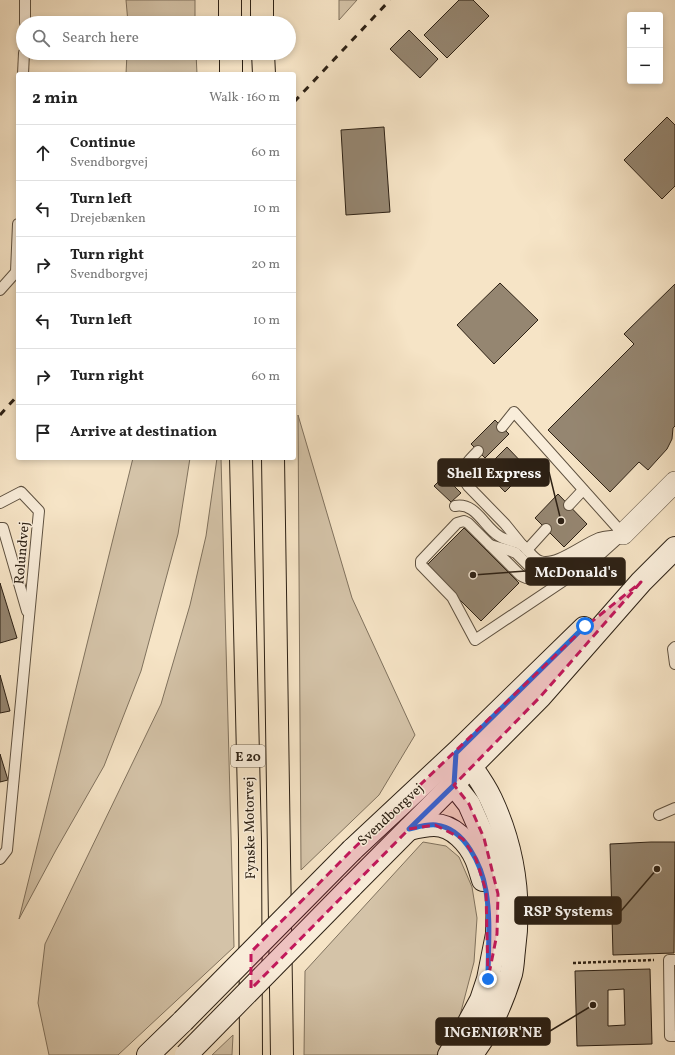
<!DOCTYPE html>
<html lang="en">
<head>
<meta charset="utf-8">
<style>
	:root { --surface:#fff; --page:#f2f2f2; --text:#222; --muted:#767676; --line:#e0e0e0 }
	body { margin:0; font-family:Vollkorn,serif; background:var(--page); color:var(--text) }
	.controls { position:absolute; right:12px; top:12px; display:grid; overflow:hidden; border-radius:4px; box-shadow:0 2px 6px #0003 }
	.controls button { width:36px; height:36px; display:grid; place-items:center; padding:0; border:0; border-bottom:1px solid var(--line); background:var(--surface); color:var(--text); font:20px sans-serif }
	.stop { position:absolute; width:12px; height:12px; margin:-9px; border:3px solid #1a73e8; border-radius:50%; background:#fff }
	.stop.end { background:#1a73e8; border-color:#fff; box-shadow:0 1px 4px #0008 }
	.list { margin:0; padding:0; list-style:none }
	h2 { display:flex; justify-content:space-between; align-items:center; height:52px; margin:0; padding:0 16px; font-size:17px }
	h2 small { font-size:13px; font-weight:400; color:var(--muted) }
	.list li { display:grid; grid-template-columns:26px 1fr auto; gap:12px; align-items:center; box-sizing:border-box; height:56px; padding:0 16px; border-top:1px solid var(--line) }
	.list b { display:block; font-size:15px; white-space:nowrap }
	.list p { margin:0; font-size:13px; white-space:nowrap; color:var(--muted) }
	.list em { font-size:13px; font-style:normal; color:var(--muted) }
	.icon { flex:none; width:22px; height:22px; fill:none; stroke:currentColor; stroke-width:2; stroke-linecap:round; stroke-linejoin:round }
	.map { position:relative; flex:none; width:675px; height:1055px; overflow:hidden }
	.search { position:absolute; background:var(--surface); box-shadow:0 2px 6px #0003; left:16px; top:16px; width:280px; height:44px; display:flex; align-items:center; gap:10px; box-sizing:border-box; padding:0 14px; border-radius:22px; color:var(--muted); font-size:15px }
	.panel { position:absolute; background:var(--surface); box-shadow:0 2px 6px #0003; left:16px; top:72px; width:280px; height:388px; border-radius:4px }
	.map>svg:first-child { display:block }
	.green { fill:#d4c3a8; stroke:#80725e }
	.building { fill:#958671; stroke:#2c2014; fill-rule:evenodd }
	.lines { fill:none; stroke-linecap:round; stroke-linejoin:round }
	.lane-casing { stroke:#5e5140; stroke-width:12 }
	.street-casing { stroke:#5e5140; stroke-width:22 }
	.secondary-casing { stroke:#2c2014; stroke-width:24 }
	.highway-casing { stroke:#2c2014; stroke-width:24 }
	.path { stroke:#2c2014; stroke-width:2.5; stroke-dasharray:3 2; stroke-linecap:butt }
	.lane { stroke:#f9edda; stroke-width:10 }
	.street { stroke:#f9edda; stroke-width:21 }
	.secondary { stroke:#f9edda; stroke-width:22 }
	.highway { stroke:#f6e4c6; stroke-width:22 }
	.rail { stroke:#2c2014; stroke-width:3; stroke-dasharray:7 7; stroke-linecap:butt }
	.secondary-bridge-casing { stroke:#2c2014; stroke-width:24; stroke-linecap:butt }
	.secondary-bridge { stroke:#f9edda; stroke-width:22 }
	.route { stroke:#1a73e8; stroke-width:5 }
	.marked { fill:#c2185b; fill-opacity:0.2; stroke:#c2185b; stroke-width:3; stroke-dasharray:8 5; stroke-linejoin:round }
	.labels { text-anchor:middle; stroke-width:3; stroke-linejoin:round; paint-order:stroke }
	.shield { fill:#f9edda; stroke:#6a5e4f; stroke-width:1 }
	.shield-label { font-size:13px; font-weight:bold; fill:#2c2014 }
	.street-label { font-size:14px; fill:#2c2014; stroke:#f9edda }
	.leader { fill:none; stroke:#2c2014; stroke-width:1.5 }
	.callout-dot { fill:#2c2014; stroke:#f9edda; stroke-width:1.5 }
	.callout { fill:#2c2014; stroke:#2c2014; stroke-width:1.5 }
	.callout-label { font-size:15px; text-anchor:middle; font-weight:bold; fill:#fff }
</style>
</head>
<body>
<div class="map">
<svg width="675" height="1055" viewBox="0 0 675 1055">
	<rect width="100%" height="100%" fill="#f6e4c6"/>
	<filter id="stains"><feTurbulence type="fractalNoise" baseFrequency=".005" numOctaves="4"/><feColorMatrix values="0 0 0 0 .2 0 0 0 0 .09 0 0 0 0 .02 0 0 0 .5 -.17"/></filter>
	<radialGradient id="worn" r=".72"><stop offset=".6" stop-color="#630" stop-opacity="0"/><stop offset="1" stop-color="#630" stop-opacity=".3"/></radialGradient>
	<g class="green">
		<polygon points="126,0 195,0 195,23 128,23"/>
		<polygon points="339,0 357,0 339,20"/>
		<polygon points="127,53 196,53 197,74 126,74"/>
		<polygon points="298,415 352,598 415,735 379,795 301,870"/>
		<polygon points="133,458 190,458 178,534 141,671 104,766 56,850 19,919"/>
		<polygon points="217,458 221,458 234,947 118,1055 49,1055 38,1003 45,944 161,704 190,605 206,536"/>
		<polygon points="423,842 446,846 459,857 472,887 477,918 474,962 459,1019 437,1055 304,1055 305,971"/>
		<polygon points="233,1035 232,1055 212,1055"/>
	</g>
	<g class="building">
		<polygon points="459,0 473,0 489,16 447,58 424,35"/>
		<polygon points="409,30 438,59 420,78 390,49"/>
		<polygon points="667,117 675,125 675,186 662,199 624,160"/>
		<polygon points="384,127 390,212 346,215 341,130"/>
		<polygon points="500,283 538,320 494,364 457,325"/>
		<polygon points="675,284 675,426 673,428 672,439 667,449 648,470 639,462 610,492 548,430 634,344 624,334"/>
		<polygon points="495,420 509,434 485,458 471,444"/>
		<polygon points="507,447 528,469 505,492 484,470"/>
		<polygon points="444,476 461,493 451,502 434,486"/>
		<polygon points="558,494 587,524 564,547 535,518"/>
		<polygon points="464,528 519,583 481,621 426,566"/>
		<polygon points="0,583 17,638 0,643"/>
		<polygon points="0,675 10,711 0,713"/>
		<polygon points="0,754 8,780 0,782"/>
		<polygon points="651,842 675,842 674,953 613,955 610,844"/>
		<path d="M650,969L652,1044L577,1046L575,971ZM624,989L625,1025L608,1026V990Z"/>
	</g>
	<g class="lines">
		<defs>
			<g id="lane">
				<polyline points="25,23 25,0"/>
				<polyline points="23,74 24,53"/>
				<polyline points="0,290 16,272 18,224"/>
				<path d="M478,451C467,463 456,470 468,486L505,524L522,545"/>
				<polyline points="0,503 21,492 39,511 7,850 0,859"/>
				<polyline points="569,505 583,490"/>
				<path d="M455,506C476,502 484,527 499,536C505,541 515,540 522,545C528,549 533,559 540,561C556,567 583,544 599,538C606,536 615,536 623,534L593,561L475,640L452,597L421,565V561L457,523L464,521L468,523L520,575C526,579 533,580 541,578C567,569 599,548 623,534L514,412L502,427"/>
				<polyline points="0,528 3,528 27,611"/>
				<polyline points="490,545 511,551 516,553 532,569 540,571 552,571"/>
				<polyline points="527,550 546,529"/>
				<polyline points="675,647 673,649 675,664"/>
				<polyline points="659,815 675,808"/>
				<polyline points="675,960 669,960 670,1036 675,1036"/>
			</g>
			<polyline id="street" points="623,534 675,482"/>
			<g id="secondary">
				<path d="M463,756C473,769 484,784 491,799C513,846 521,898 514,950C513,958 513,966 511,974C502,1003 490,1031 471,1055"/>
				<path d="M409,829C417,827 426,825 434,825C453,825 469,843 476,859C479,866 481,874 483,880"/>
				<polyline points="352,850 459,750 584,628"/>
				<polyline points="351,887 540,697 641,582 675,548"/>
				<polyline points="148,1055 183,1021"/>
				<polyline points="449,1055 468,1024 481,1000 488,979 497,934 498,894 493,867 484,838 469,804 454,785 455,770"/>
			</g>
			<g id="highway">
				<polyline points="230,0 230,23"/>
				<polyline points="262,0 262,23"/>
				<polyline points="231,53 231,74"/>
				<polyline points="263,53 264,74"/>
				<polyline points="241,458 250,841 251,1055"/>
				<polyline points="273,458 282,1055"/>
			</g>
		</defs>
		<use href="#lane" class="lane-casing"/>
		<use href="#street" class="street-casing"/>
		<use href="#secondary" class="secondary-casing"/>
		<use href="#highway" class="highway-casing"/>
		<polyline class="path" points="573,963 654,960"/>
		<use href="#lane" class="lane"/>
		<use href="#street" class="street"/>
		<use href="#secondary" class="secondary"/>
		<use href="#highway" class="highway"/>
		<g class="rail">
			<polyline points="294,102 390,0"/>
			<polyline points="0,415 18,395"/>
		</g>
		<defs>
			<g id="secondary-bridge">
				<polyline points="183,1021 352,850"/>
				<polyline points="186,1055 351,887"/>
			</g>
		</defs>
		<use href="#secondary-bridge" class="secondary-bridge-casing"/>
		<use href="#secondary-bridge" class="secondary-bridge"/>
	</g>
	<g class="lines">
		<path class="route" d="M488,979C488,950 491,920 486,891C482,866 465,828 436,825C427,824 418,827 409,829L454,785L456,753L585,626"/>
	</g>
	<path class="marked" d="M641,582L540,697L454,785L469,804L484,838L498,894L497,934L488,979L486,891L476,859L463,839L435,825L409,829L251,989V952L352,850L585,627Z"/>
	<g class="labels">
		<rect class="shield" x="231" y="745" width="34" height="22" rx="3"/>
		<g class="shield-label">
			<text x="248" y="761">E 20</text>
		</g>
		<g class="street-label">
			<text transform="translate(21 553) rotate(-85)" y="5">Rolundvej</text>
			<text transform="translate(390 814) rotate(-43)" y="5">Svendborgvej</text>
			<text transform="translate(249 828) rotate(-91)" y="5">Fynske Motorvej</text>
		</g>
	</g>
	<path class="leader" d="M561 521L549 472M473 575L526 571M657 869L621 911M593 1005L550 1031"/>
	<g class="callout-dot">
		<circle cx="561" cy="521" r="4"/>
		<circle cx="473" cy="575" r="4"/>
		<circle cx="657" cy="869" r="4"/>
		<circle cx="593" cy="1005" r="4"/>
	</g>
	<g class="callout">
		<rect x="438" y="459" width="111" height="27" rx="4"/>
		<rect x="526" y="558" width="99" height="27" rx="4"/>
		<rect x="515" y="897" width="106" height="27" rx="4"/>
		<rect x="436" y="1018" width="114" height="27" rx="4"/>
	</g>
	<g class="callout-label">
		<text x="494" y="478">Shell Express</text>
		<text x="576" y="577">McDonald's</text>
		<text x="568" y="916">RSP Systems</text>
		<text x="493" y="1037">INGENIØR'NE</text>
	</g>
	<rect width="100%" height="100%" filter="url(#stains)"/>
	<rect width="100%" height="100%" fill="url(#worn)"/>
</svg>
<div class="controls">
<button>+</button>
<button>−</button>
</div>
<div class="stop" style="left:585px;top:626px"></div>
<div class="stop end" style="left:488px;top:979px"></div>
<div class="search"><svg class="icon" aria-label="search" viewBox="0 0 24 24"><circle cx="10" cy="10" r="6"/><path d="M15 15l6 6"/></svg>Search here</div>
<section class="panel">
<h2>2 min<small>Walk · 160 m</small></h2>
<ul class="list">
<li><svg class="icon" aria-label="ahead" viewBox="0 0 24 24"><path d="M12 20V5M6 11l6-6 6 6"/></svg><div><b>Continue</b><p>Svendborgvej</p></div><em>60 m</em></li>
<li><svg class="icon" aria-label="left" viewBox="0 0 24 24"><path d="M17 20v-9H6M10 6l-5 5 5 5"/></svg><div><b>Turn left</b><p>Drejebænken</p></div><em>10 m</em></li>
<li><svg class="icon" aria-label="right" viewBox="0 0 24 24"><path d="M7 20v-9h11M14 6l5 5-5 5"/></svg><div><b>Turn right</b><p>Svendborgvej</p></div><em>20 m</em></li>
<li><svg class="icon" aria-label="left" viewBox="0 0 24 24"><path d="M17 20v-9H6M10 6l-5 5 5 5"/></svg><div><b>Turn left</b></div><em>10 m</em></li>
<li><svg class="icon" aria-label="right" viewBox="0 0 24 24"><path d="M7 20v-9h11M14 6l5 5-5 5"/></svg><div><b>Turn right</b></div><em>60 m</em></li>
<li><svg class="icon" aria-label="arrive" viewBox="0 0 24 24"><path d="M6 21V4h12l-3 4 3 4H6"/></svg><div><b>Arrive at destination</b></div></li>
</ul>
</section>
</div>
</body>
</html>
